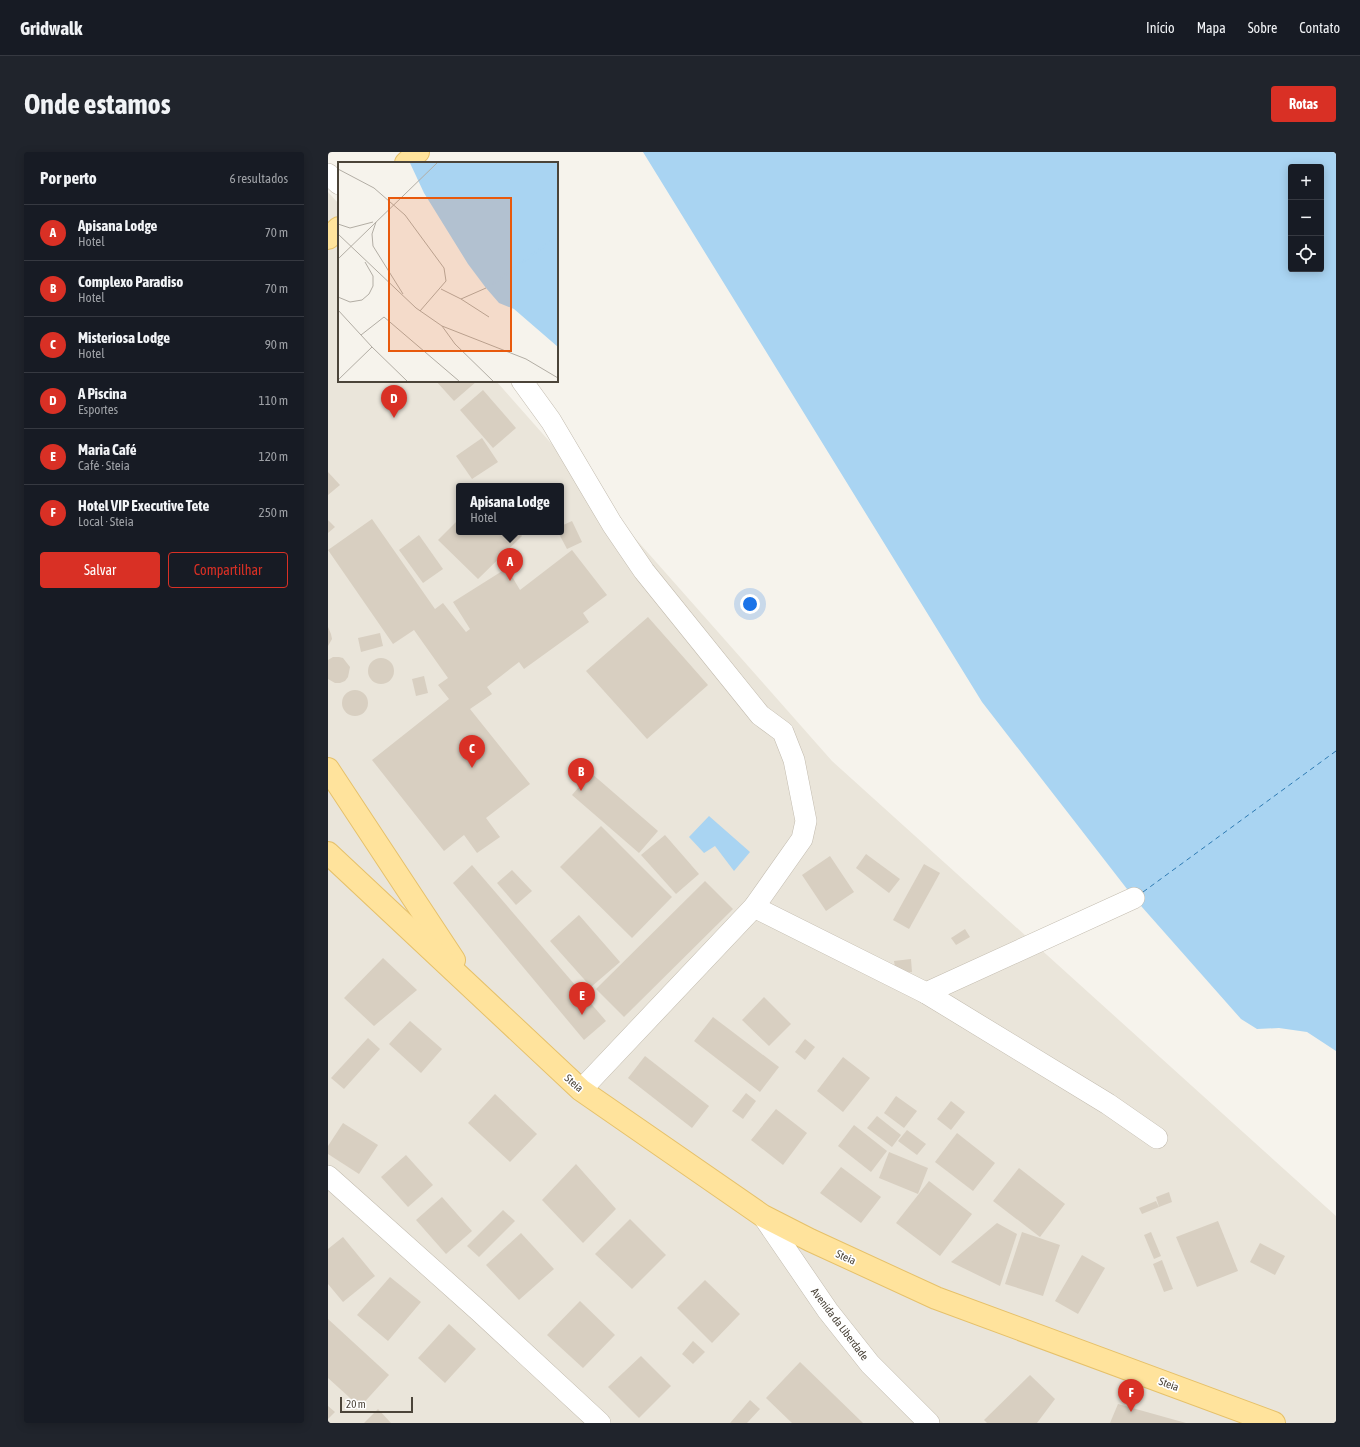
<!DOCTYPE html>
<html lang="pt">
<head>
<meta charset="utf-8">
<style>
	:root { --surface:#171b24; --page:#20242c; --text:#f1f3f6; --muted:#9ea1a6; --line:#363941; --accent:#d93025 }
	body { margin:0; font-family:"Asap Condensed",sans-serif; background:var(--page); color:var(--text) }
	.controls { position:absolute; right:12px; top:12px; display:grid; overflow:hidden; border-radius:4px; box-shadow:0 2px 10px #0003 }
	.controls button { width:36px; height:36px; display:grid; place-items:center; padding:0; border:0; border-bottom:1px solid var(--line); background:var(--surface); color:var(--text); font:20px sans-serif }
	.scale { position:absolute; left:12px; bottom:10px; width:73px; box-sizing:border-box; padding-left:4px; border:2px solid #4b4439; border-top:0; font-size:11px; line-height:14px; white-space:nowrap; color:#4b4439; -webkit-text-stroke:3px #fff; paint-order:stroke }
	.you { position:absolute; left:422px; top:452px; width:14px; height:14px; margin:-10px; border:3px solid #fff; border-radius:50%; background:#1a73e8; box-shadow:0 0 0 6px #1a73e833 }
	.badge { display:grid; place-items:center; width:26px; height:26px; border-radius:50%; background:var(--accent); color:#fff; font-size:13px; font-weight:700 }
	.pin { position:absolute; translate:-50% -33px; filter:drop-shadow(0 1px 2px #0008) }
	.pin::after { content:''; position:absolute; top:21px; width:14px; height:12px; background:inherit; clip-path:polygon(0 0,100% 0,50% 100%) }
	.popup { position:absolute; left:128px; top:331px; width:108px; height:52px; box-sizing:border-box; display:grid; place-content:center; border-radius:4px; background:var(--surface); filter:drop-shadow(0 1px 3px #0005); font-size:13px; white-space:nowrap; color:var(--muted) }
	.popup b { font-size:15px; color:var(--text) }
	.popup::after { content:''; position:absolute; left:50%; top:100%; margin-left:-8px; border:8px solid transparent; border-top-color:var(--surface) }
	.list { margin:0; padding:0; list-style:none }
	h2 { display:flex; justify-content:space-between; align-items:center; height:52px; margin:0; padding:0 16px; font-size:17px }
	h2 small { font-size:13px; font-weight:400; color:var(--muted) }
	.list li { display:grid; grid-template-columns:26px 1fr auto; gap:12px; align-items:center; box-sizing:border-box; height:56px; padding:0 16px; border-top:1px solid var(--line) }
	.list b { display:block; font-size:15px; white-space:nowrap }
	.list p { margin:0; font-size:13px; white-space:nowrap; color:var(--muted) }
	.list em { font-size:13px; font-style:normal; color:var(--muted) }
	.actions { display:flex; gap:8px; padding:12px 16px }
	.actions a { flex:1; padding:9px 0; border:1px solid var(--accent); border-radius:4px; text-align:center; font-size:14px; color:var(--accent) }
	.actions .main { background:var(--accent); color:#fff }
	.icon { flex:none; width:22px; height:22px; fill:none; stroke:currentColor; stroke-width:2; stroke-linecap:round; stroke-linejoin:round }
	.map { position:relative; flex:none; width:1008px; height:1271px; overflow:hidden; border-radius:4px }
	header { display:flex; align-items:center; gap:24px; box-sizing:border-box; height:56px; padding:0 20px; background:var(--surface); border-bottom:1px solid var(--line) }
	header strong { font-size:19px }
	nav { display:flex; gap:22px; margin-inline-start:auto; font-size:14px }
	.intro { display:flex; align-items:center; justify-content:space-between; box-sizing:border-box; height:96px; padding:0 24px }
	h1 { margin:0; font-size:28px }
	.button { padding:10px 18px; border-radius:4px; background:var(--accent); color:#fff; font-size:14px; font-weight:700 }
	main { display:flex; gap:24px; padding:0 24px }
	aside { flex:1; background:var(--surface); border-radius:4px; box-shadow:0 2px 10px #0003 }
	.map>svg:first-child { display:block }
	.residential { fill:#eae5da; fill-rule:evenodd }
	.water { fill:#a9d4f2; fill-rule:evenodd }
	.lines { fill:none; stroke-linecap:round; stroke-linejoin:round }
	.ferry { stroke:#2e7ab2; stroke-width:1; stroke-dasharray:5 4; stroke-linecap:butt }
	.building { fill:#d8cfc1 }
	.street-casing { stroke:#c2bbae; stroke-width:22 }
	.primary-casing { stroke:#e6c16a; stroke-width:24 }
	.street { stroke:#fff; stroke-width:21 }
	.primary { stroke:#ffe39c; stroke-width:22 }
	.labels { text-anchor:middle; stroke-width:3.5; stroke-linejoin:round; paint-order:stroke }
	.street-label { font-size:11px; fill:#4b4439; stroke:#fff }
	.inset-river { fill:none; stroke:#a9d4f2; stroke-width:2 }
	.inset-road { fill:none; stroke:#b2ada4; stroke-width:1 }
	.view { fill:#e8590c; fill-opacity:0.15; stroke:#e8590c; stroke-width:2 }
	.inset-edge { fill:none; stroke:#4b4439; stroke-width:2 }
</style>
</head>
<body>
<header>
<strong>Gridwalk</strong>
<nav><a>Início</a><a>Mapa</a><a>Sobre</a><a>Contato</a></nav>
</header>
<div class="intro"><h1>Onde estamos</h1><a class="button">Rotas</a></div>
<main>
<aside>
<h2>Por perto<small>6 resultados</small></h2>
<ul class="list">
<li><span class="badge">A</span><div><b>Apisana Lodge</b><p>Hotel</p></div><em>70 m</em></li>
<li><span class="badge">B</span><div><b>Complexo Paradiso</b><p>Hotel</p></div><em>70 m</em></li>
<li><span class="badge">C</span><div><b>Misteriosa Lodge</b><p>Hotel</p></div><em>90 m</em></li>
<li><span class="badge">D</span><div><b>A Piscina</b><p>Esportes</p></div><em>110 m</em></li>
<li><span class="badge">E</span><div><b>Maria Café</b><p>Café · Steia</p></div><em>120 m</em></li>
<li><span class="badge">F</span><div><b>Hotel VIP Executive Tete</b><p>Local · Steia</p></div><em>250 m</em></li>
</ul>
<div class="actions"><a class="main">Salvar</a><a>Compartilhar</a></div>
</aside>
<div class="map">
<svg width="1008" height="1271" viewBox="0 0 1008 1271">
	<rect width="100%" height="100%" fill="#f6f3ec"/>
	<path class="residential" d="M0,40L11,52V229H168L504,609L1008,1064V1271H0ZM131,334H233V380H131Z"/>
	<g class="water">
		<path d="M315,0H1008V899L979,880L951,876L929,877L913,867L806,746L654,550ZM963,15H993V117H963Z"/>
		<polygon points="381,664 422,700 406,719 387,694 376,701 361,685"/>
	</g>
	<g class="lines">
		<polyline class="ferry" points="815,740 1008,599"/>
	</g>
	<g class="building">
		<polygon points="108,229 149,229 126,249"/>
		<polygon points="155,238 188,276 165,296 132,258"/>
		<polygon points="154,286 170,310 144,327 128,304"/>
		<polygon points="0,320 12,333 0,343"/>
		<polygon points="44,367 107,457 115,451 138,480 142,477 125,450 179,416 192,438 244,398 279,443 255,461 261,470 196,517 191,510 159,535 164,542 142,557 202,632 158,666 172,685 149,701 136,683 116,699 44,608 121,547 110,533 120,526 86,478 65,492 0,398"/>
		<polygon points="131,367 131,380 191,380 194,384 150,427 110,388"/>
		<polygon points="0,368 7,375 0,381"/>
		<polygon points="244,369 254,390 239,397 230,380 233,380 233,374"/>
		<polygon points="91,383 115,417 95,431 71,398"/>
		<polygon points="320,465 380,533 319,587 258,519"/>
		<polygon points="0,475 3,482 4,487 0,494"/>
		<polygon points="52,481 55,494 33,500 30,486"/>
		<polygon points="5,505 11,505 15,506 22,515 20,525 17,529 12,531 7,531 0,527 0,508"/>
		<circle cx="53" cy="519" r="13"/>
		<polygon points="96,524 100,541 88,544 84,527"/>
		<circle cx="27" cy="551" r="13"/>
		<polygon points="263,621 330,679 311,701 244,643"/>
		<polygon points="273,674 344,745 304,786 232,715"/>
		<polygon points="337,683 371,722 348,742 313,703"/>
		<polygon points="538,702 572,727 561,741 528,716"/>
		<polygon points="502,704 526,740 498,759 474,723"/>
		<polygon points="596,712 612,721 581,777 565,768"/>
		<polygon points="144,713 278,869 256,888 125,731"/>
		<polygon points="184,718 204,739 188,753 169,731"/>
		<polygon points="377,729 405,757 296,865 268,837"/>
		<polygon points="251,763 292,810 263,835 222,789"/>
		<polygon points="637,777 642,785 628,793 623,786"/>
		<polygon points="55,806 89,838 46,874 16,846"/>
		<polygon points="583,807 584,820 568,822 566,809"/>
		<polygon points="436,845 463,872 441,894 414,868"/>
		<polygon points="385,865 451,915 432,940 366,889"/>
		<polygon points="82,869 114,897 93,921 61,892"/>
		<polygon points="40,886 52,897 16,937 3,926"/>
		<polygon points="477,887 487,895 477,908 467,900"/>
		<polygon points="317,904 381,954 364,976 300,926"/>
		<polygon points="515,905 542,926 515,960 489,939"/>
		<polygon points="418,941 428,949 415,967 404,959"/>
		<polygon points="167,942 209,982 182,1010 140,971"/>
		<polygon points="568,944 589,959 576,976 556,961"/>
		<polygon points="623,949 637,960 623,978 609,967"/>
		<polygon points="448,957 479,981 455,1013 423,988"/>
		<polygon points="549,964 573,983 564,995 539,976"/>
		<polygon points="15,971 50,993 31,1022 0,1002 0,994"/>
		<polygon points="526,973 559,999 543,1020 510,994"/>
		<polygon points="579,978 598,992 589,1003 570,989"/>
		<polygon points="629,981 667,1011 645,1039 607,1010"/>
		<polygon points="561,1000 600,1016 590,1042 551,1026"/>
		<polygon points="78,1003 105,1033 80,1055 53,1025"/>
		<polygon points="248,1012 288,1057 255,1091 214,1048"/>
		<polygon points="513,1015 553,1045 533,1071 492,1041"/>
		<polygon points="691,1016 737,1052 712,1085 665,1049"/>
		<polygon points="601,1029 644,1062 612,1104 568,1071"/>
		<polygon points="841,1040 844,1050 831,1055 828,1045"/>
		<polygon points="114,1045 144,1079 118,1102 88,1068"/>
		<polygon points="828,1049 831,1055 814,1062 811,1056"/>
		<polygon points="175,1058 187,1069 151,1105 139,1094"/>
		<polygon points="302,1067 338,1103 304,1137 267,1102"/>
		<polygon points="890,1069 910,1119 869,1135 848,1085"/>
		<polygon points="669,1071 689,1082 672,1134 623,1110"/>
		<polygon points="694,1080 732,1093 715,1144 677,1132"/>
		<polygon points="823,1080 833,1104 826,1107 816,1083"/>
		<polygon points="193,1081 226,1117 191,1148 158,1113"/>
		<polygon points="15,1085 47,1124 15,1150 0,1132 0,1097"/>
		<polygon points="932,1091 957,1104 947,1123 922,1110"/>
		<polygon points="754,1103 777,1116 750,1162 727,1149"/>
		<polygon points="834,1108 845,1137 836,1140 825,1112"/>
		<polygon points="62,1125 93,1150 60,1189 29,1163"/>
		<polygon points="377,1128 412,1162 384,1191 349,1156"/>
		<polygon points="252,1149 287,1183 255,1216 219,1183"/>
		<polygon points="0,1167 61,1223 32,1255 0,1226"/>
		<polygon points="121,1172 148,1197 117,1231 90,1206"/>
		<polygon points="365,1189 377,1200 365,1212 354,1202"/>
		<polygon points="313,1204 343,1234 311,1266 280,1235"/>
		<polygon points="472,1210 535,1271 464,1271 438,1246"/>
		<polygon points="702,1223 727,1247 709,1271 659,1271 656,1268"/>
		<polygon points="422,1248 432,1257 419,1271 402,1271"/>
		<polygon points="790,1252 858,1271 782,1271"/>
		<polygon points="0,1254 7,1260 0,1267"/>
		<polygon points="50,1257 63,1271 36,1271"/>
	</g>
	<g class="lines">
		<defs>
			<g id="street">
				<polyline points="0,22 11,32"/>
				<polyline points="194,229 223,269 284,372 316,419 432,563 455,580 466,608 478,669 474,687 426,755 253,938"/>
				<polyline points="426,755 598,841 806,746"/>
				<polyline points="598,841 780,952 829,986"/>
				<polyline points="0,1024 151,1159 272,1271"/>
				<polyline points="435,1064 500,1159 542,1212 601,1271"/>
			</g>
			<g id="primary">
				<polyline points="78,11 90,0"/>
				<polyline points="0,86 11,76"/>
				<polyline points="0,617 126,808"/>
				<polyline points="0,701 253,938 435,1064 482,1088 608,1146 946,1271"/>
			</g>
		</defs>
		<use href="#street" class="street-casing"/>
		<use href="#primary" class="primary-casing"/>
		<use href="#street" class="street"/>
		<use href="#primary" class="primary"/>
	</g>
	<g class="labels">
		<g class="street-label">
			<text transform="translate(246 931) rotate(41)" y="4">Steia</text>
			<text transform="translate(518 1105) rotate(24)" y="4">Steia</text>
			<text transform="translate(512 1172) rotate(53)" y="4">Avenida da Liberdade</text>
			<text transform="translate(841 1232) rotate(20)" y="4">Steia</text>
		</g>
	</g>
	<g transform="translate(10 10)">
		<rect width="220" height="220" fill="#f6f3ec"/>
		<path d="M72,1H220V185L176,147L161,141L148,126L130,102L86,31Z" fill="#a9d4f2"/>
		<path class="inset-river" d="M149,126L220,74"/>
		<path class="inset-road" d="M0,7L36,26L67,53L106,106L108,119L82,149M38,60L34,72L35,84L65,132M0,62L12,66L35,60M0,72L78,146L104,164L188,197L220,216M0,97L99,1M103,127L123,137L148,126M0,135L12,140L24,138L31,132L35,124V114L27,100M123,137L151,155M0,148L34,185M104,164L117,182L155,219M23,173L46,155L121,219M0,218L34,185L69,219"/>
		<path class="view" d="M51,36H173V189H51Z"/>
		<rect width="220" height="220" class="inset-edge"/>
	</g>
</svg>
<div class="controls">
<button>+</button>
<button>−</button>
<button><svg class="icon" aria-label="locate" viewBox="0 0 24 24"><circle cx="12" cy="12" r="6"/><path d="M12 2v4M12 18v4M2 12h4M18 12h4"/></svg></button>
</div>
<div class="scale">20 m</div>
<div class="you"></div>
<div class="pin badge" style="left:182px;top:429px">A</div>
<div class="popup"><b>Apisana Lodge</b>Hotel</div>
<div class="pin badge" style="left:253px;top:639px">B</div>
<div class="pin badge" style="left:144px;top:616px">C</div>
<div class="pin badge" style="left:66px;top:266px">D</div>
<div class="pin badge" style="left:254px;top:863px">E</div>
<div class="pin badge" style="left:803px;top:1260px">F</div>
</div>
</main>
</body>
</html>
